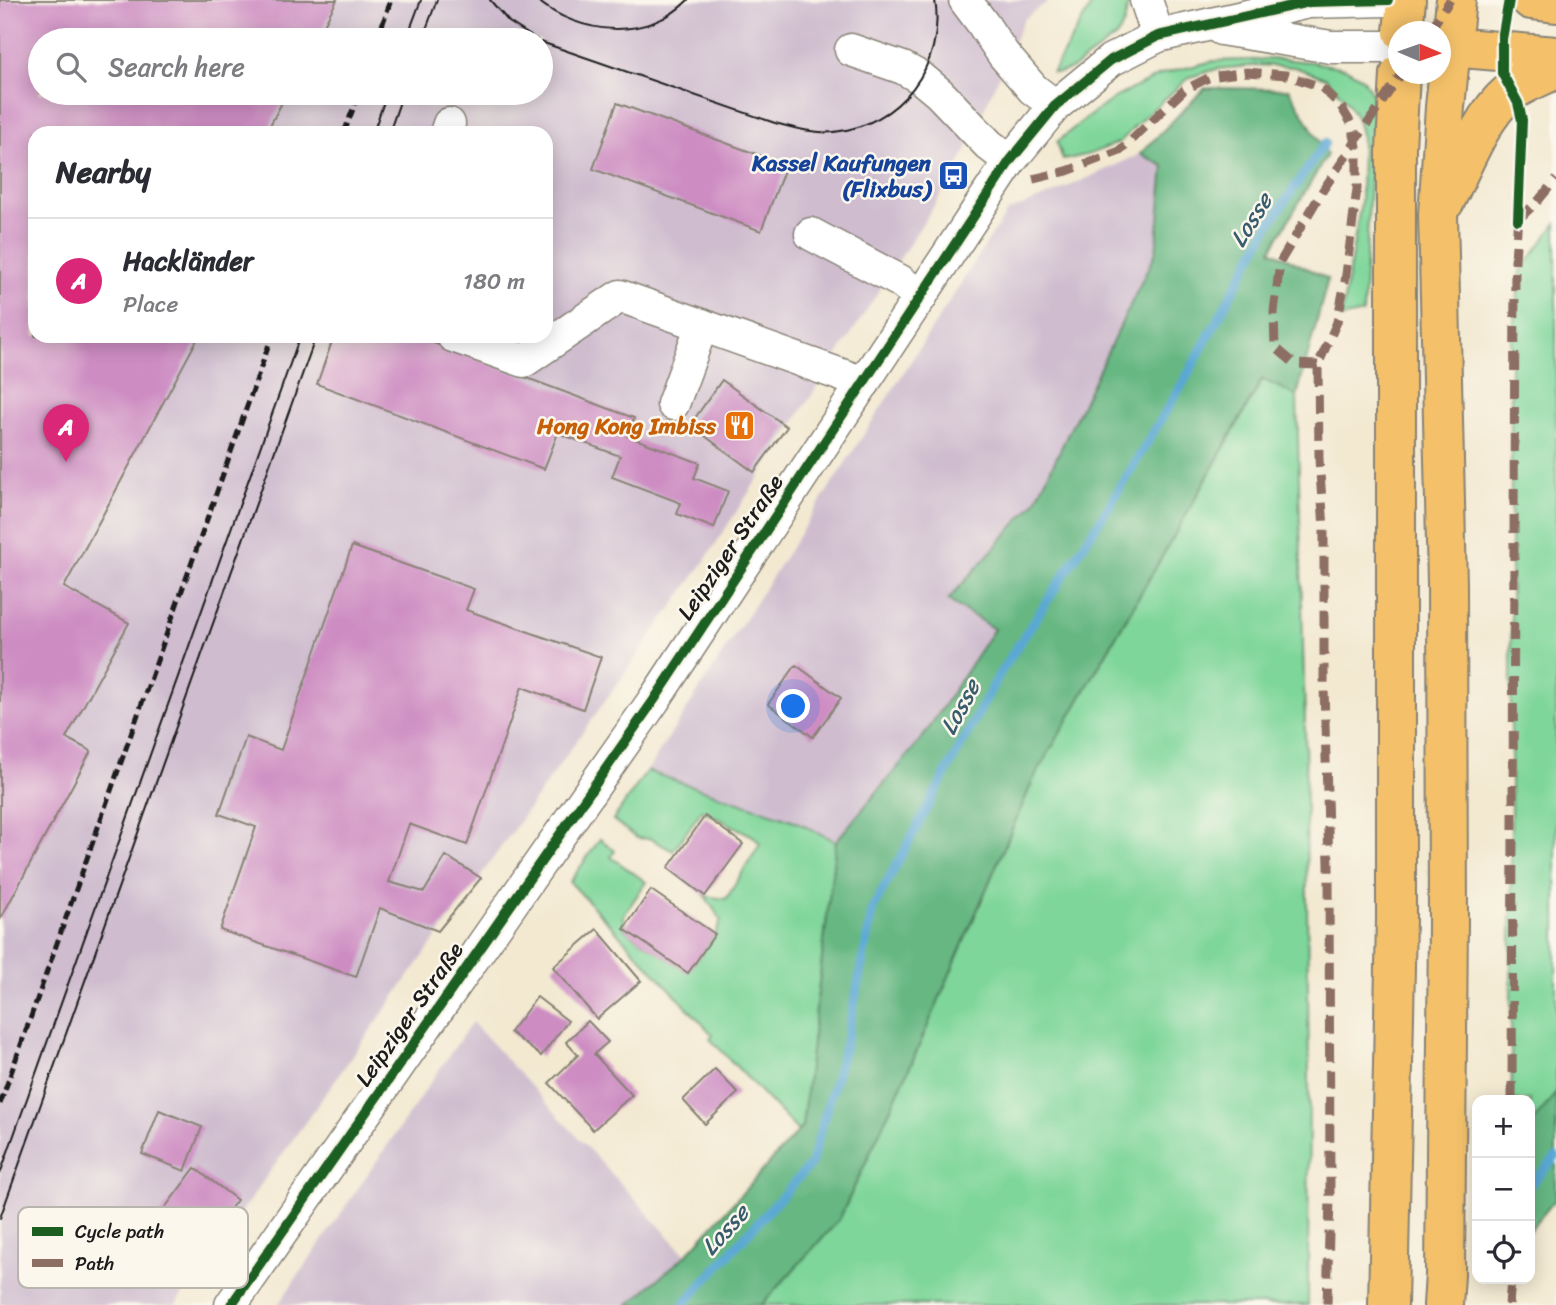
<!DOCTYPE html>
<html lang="en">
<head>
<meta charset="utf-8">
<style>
	:root { --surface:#fff; --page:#f2f2f3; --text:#2b2b33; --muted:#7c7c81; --line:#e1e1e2; --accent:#db2777 }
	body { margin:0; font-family:Sriracha,sans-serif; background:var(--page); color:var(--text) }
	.controls { position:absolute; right:21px; bottom:21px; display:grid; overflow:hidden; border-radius:14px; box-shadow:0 4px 18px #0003 }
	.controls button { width:63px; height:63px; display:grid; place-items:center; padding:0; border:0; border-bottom:2px solid var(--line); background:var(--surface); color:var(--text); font:35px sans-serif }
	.compass { position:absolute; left:1388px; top:21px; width:63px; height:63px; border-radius:50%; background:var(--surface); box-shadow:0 4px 18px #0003; rotate:92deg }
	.you { position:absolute; left:794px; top:707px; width:24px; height:24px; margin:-18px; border:5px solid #fff; border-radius:50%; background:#1a73e8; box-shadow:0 0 0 10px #1a73e833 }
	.badge { display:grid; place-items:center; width:46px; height:46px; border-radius:50%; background:var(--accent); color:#fff; font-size:23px; font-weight:700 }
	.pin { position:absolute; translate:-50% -58px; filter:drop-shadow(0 2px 4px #0008) }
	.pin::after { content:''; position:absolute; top:37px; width:24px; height:21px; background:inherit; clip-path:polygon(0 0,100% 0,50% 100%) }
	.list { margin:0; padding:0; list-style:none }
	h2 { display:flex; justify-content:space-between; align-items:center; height:91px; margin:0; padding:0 28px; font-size:30px }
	h2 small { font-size:23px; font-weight:400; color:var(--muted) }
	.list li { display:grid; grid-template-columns:46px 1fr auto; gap:21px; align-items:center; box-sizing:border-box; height:126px; padding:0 28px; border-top:2px solid var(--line) }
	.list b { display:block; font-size:26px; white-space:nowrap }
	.list p { margin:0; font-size:23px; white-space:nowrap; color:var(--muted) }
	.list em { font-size:23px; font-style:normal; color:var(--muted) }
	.icon { flex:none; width:38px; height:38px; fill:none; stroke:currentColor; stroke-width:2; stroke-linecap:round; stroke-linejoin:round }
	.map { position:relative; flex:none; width:1556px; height:1305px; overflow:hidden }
	.search { position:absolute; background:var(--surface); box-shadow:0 4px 18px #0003; left:28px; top:28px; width:525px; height:77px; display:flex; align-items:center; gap:18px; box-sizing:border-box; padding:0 24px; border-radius:38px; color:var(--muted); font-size:26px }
	.panel { position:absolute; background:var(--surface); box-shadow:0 4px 18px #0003; left:28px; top:126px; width:525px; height:217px; border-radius:21px }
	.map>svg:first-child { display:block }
	.industrial { fill:#cfbdcf; fill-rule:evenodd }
	.green { fill:#7ed69a; stroke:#4d795b; stroke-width:2 }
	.forest { fill:#66b782; stroke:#416a4f; stroke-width:2 }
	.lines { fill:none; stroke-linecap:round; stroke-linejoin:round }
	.stream { stroke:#5aa8d3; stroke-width:9 }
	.building { fill:#cd8cc2 }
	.minor-casing { stroke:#888276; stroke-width:35 }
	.major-casing { stroke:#888276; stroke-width:42 }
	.highway-casing { stroke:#888276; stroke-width:42 }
	.minor { stroke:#fff; stroke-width:32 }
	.major { stroke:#f4c16a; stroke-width:38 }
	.highway { stroke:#f4c16a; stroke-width:38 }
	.tram { stroke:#1c1c1c; stroke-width:2 }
	.rail { stroke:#1c1c1c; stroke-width:5; stroke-dasharray:10 5; stroke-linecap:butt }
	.quiet { stroke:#8d6e63; stroke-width:9; stroke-dasharray:18 9; stroke-linecap:butt }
	.cycleway-casing { stroke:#fbf7ec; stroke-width:15 }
	.cycleway { stroke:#1b5e20; stroke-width:10 }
	.labels { text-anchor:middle; stroke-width:5; stroke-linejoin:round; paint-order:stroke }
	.transit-label { font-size:23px; font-weight:bold; fill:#164399; stroke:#fbf7ec; text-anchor:end }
	.food-label { font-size:23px; font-weight:bold; fill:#c56008; stroke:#fbf7ec; text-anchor:end }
	.street-label { font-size:23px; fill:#1c1c1c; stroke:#fbf7ec }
	.water-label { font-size:24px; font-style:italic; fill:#385b6e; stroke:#fbf7ec }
	.key { fill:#fbf7ec; stroke:#b8b5ae; stroke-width:2 }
	.key-label { font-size:19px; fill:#1c1c1c }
</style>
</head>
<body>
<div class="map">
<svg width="1556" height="1305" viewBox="0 0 1556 1305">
	<rect width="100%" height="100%" fill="#fbf7ec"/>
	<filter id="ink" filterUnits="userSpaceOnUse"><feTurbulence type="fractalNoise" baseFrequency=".0143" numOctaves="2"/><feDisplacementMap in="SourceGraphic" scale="14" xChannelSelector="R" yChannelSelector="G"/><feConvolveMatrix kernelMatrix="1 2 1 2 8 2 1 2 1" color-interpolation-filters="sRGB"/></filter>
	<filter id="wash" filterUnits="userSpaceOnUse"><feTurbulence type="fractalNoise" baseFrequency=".00686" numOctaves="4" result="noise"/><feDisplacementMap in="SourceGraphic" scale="28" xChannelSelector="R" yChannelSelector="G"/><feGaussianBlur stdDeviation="1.57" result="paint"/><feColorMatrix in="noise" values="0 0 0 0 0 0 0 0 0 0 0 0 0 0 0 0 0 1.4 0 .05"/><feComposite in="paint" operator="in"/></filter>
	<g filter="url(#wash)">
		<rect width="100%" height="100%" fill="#f3e9d1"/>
		<g class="industrial">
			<path d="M0,0H1050L1024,19L957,170L704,562L175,1305H0ZM40,40H541V93H40ZM35,133H546V336H35Z"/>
			<polygon points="1140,154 1164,166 1156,252 1035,502 949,599 994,629 923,737 836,841 792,820 647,771 1007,212 1052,194"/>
			<polygon points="472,1022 686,1255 628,1305 278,1305"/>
		</g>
		<g class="green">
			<polygon points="1094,0 1129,0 1124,24 1116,37 1073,68 1059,73 1052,73"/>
			<polygon points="1279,59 1312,62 1345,68 1362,78 1372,93 1373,111 1371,164 1363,313 1341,318 1361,202 1362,138 1357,119 1347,101 1326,78 1294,67 1261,65 1217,69 1190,77 1142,119 1120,142 1090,154 1063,160 1057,142 1081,122 1116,97 1162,74 1213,61"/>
			<polygon points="1556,223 1556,1093 1530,1126 1530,1100 1511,1100 1511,343 1521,271"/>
			<polygon points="1263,379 1297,396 1305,724 1309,1074 1308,1305 761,1305 839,1220 913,1060 1033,780 1178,529"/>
			<polygon points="647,771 792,820 836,841 802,1127 798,1131 710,1039 713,1035 570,882 600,839 615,851 611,857 646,882 624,915 624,929 688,972 715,934 721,920 705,896 726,899 760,844 753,836 702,810 673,851 651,839 637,838 613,820"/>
		</g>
		<g class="forest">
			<polygon points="1205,88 1289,89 1327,155 1271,250 1328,279 1297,396 1262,379 1178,529 1033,780 913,1060 839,1220 761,1305 628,1305 686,1255 802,1127 836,841 923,737 994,629 948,600 1035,502 1156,252 1164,166 1140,154"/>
			<polygon points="1556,1093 1556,1199 1530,1230 1530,1126"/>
		</g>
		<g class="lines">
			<g class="stream">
				<polyline points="1530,1185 1556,1157"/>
				<polyline points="683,1305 811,1164 848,1034 873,908 1000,673 1106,511 1183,383 1269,225 1325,143"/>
			</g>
		</g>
		<g id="blocks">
			<g class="building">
				<polygon points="0,0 337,0 316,40 40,40 40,93 287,93 266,133 35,133 35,336 199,336 64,587 129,623 66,738 91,751 0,920"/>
				<polygon points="617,103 786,165 761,231 593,169"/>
				<polygon points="334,336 415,336 634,418 627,436 700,463 694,478 728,491 714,528 677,514 681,503 612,477 620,456 558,433 544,469 317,384"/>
				<polygon points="503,336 538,336 534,348"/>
				<polygon points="722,380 787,427 754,472 690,425"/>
				<polygon points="352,546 474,589 466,610 601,657 583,709 522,687 467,845 409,824 389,882 424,892 446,856 481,878 438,931 380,908 356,977 220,930 256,827 219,814 246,737 281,750"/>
				<polygon points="796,665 841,698 813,737 768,704"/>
				<polygon points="705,816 743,844 705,896 668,868"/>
				<polygon points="651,890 715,934 688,973 624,929"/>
				<polygon points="597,929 641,981 597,1019 553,967"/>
				<polygon points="537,997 568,1021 541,1056 510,1032"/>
				<polygon points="588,1021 608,1042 594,1054 632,1095 593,1130 549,1083 578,1055 566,1042"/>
				<polygon points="715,1069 738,1093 705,1124 683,1100"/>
				<polygon points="159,1110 202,1127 185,1171 142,1154"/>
				<polygon points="195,1168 237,1200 191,1261 149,1229"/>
			</g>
		</g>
	</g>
	<g filter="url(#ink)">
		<use href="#blocks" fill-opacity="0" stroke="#888276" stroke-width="2"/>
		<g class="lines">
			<defs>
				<g id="minor">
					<polyline points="965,0 983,24 1003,54 1033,89 1055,106"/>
					<polyline points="1146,0 1158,36"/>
					<polyline points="1221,29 1331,47 1398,47"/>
					<polyline points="851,50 903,68 921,78 939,93 989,145 1010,161"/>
					<polyline points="446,133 449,124"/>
					<polyline points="811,234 900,281 921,297"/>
					<polyline points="453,336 524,361 620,296 864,383"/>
					<polyline points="673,404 702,325"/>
					<polyline points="231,1305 654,700 1010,161 1055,106 1111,60 1158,36 1309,2 1388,0"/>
				</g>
				<g id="major">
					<polyline points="1403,32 1406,0"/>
					<polyline points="1440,47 1451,47 1456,0"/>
				</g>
				<g id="highway">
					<polyline points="1531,0 1556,3"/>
					<path d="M1445,201C1462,168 1481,117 1508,94C1522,83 1541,77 1556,69"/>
					<polyline points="1388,1305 1396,919 1396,148 1400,74"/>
					<polyline points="1443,1305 1445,1275 1448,919 1447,583 1438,215 1445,107 1451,47 1556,56"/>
				</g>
			</defs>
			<use href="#minor" class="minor-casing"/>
			<use href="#major" class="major-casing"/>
			<use href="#highway" class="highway-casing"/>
			<use href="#minor" class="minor"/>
			<use href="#major" class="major"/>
			<use href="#highway" class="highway"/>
			<g class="tram">
				<polyline points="490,0 509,22 537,40"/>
				<path d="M537,0C579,35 647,42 688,0"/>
				<polyline points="406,40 421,0"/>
				<polyline points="422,40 437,0"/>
				<path d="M541,42L775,123C794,128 814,134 834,132C899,126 946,65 935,0"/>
				<polyline points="373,133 387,93"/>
				<polyline points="389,133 403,93"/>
				<polyline points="0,1174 300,336"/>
				<polyline points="0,1218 316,336"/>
			</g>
			<g class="rail">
				<polyline points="377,40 391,0"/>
				<polyline points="344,133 359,93"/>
				<polyline points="0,1104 272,336"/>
			</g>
			<g class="quiet">
				<polyline points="1429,32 1450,0"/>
				<polyline points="1033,179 1067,171 1120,151 1184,90 1210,77 1247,72 1286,75 1321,87 1340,105 1351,123 1357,147 1357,189 1345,282 1337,322 1318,365 1319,459 1324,528 1324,687 1329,866 1330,1198 1327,1305"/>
				<polyline points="1518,220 1538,201 1556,179"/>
				<polyline points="1318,365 1295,364 1275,347 1274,312 1280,262 1323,190 1401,74"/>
				<polyline points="1512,1100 1515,260 1518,215"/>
				<polyline points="1509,1305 1511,1279"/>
			</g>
			<defs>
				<g id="cycleway">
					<polyline points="1509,0 1502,39 1502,73 1518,103 1522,120 1518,220"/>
					<polyline points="231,1305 654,700 1010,161 1055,106 1111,60 1158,36 1309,2 1388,0"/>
				</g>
			</defs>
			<use href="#cycleway" class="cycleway-casing"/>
			<use href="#cycleway" class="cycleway"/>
		</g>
	</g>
	<defs>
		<symbol id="bus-square" viewBox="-11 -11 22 22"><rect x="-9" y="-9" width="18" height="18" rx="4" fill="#1a4fb4" stroke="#fbf7ec"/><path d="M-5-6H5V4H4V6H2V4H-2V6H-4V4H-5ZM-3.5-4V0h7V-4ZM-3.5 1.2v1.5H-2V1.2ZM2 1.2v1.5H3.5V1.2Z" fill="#fff"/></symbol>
		<symbol id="restaurant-square" viewBox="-11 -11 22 22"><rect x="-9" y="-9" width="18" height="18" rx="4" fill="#e8710a" stroke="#fbf7ec"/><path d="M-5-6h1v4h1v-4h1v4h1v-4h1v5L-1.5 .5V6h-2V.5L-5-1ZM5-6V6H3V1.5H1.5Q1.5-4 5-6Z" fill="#fff"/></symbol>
	</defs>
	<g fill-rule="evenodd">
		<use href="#bus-square" x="936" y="158" width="35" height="35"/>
		<use href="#restaurant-square" x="722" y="408" width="35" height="35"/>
	</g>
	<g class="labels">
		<g class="transit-label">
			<text x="931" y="171">Kassel Kaufungen<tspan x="931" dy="26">(Flixbus)</tspan></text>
		</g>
		<g class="food-label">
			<text x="716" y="434">Hong Kong Imbiss</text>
		</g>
		<g class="street-label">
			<text transform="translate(730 547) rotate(-56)" y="8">Leipziger Straße</text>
			<text transform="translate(409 1014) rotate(-55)" y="8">Leipziger Straße</text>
		</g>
		<g class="water-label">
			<text transform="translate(1251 220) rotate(-58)" y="8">Losse</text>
			<text transform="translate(960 707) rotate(-62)" y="8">Losse</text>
			<text transform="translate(725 1230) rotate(-48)" y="8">Losse</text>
		</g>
	</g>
	<rect x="18" y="1207" width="230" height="81" rx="10" class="key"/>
	<rect x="32" y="1227" width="31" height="9" fill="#1b5e20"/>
	<rect x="32" y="1259" width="31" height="8" fill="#8d6e63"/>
	<g class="key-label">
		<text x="75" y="1238">Cycle path</text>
		<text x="75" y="1270">Path</text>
	</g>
</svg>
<div class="controls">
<button>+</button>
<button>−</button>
<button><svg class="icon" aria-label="locate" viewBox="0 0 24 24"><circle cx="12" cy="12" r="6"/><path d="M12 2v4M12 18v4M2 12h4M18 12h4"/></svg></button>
</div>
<svg class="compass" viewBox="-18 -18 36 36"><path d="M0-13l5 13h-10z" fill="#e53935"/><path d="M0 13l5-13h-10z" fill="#7c7c81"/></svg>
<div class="you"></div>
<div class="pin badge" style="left:66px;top:462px">A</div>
<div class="search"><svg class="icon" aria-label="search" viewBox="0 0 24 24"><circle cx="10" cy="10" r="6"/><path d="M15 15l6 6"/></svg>Search here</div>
<section class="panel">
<h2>Nearby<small></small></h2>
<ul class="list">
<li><span class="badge">A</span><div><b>Hackländer</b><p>Place</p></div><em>180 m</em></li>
</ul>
</section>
</div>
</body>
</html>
